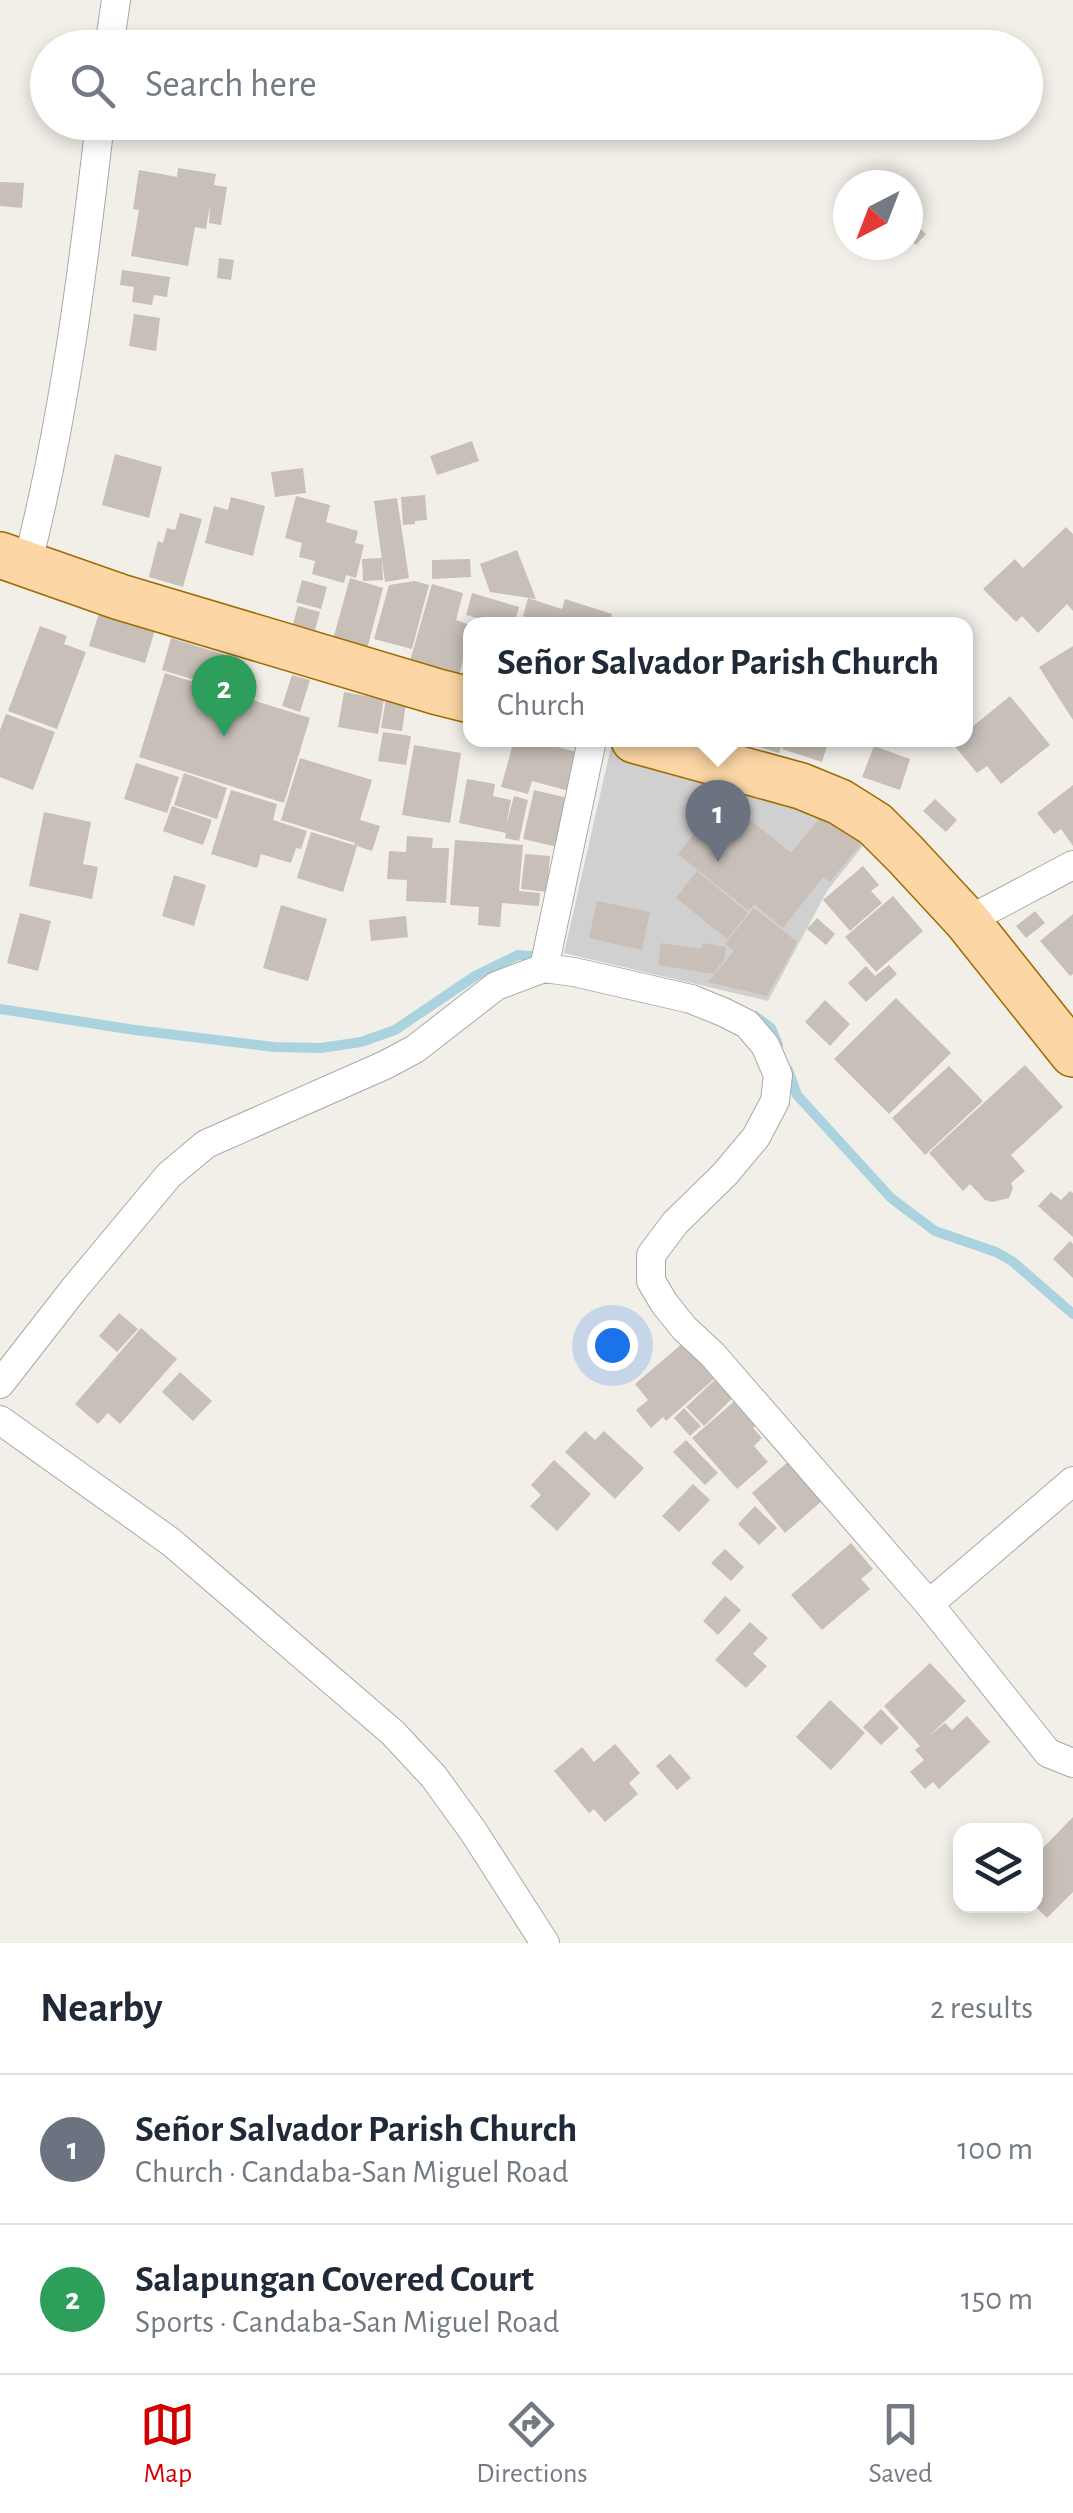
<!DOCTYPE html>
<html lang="en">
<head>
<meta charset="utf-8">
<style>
	:root { --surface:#fff; --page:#f2f2f3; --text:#1f2937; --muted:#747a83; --line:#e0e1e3; --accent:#d40000 }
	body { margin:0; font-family:"Alegreya Sans",sans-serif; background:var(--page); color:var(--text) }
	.controls { position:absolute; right:30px; bottom:30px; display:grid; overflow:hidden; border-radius:20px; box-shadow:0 5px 15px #0003 }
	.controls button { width:90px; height:90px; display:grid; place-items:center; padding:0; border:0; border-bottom:2px solid var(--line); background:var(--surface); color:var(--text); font:50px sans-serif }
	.compass { position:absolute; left:833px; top:170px; width:90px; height:90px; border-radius:50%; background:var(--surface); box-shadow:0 5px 15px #0003; rotate:222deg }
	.you { position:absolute; left:612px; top:1345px; width:35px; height:35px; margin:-25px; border:8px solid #fff; border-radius:50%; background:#1a73e8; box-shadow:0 0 0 15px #1a73e833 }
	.badge { display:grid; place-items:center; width:65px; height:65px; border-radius:50%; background:var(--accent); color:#fff; font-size:32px; font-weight:700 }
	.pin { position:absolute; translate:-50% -82px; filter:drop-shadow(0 2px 5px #0008) }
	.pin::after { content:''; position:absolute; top:52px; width:35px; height:30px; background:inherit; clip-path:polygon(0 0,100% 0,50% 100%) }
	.popup { position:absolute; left:463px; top:617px; width:510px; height:130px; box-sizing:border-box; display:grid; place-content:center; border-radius:20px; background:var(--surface); filter:drop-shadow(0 2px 8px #0005); font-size:32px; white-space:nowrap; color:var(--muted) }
	.popup b { font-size:38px; color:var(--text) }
	.popup::after { content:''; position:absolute; left:50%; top:100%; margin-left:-20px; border:20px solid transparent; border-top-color:var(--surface) }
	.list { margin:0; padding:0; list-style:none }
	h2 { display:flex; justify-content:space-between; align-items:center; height:130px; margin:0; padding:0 40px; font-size:42px }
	h2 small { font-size:32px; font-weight:400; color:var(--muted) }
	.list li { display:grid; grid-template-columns:65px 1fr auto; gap:30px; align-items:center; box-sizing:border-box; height:150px; padding:0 40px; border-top:2px solid var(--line) }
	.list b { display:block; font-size:38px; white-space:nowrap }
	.list p { margin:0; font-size:32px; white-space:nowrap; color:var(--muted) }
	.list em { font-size:32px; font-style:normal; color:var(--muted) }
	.icon { flex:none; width:55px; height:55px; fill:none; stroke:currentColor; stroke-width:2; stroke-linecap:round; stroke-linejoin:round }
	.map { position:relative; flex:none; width:1073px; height:1943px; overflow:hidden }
	.search { position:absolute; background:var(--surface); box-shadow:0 5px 15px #0003; left:30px; right:30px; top:30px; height:110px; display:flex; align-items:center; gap:25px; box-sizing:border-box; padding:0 35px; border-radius:55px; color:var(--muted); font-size:38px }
	.sheet { height:430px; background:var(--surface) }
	nav { display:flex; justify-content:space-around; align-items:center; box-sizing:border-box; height:140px; border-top:2px solid var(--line); background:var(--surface); font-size:28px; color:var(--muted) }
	nav a { display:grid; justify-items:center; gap:5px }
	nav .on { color:var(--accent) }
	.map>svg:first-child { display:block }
	.religious { fill:#d0d0d0 }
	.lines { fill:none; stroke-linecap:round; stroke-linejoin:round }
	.stream { stroke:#aad3df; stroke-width:10 }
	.building { fill:#c7bfb8 }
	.minor-casing { stroke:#a9a9a9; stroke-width:30 }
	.primary-casing { stroke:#a06b00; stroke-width:48 }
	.minor { stroke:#fff; stroke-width:28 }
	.primary { stroke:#fcd6a4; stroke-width:45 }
</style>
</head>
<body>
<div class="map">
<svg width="1073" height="1943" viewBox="0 0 1073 1943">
	<rect width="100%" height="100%" fill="#f2efe9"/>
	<polygon class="religious" points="611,747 842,811 873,833 827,891 768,1001 564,953"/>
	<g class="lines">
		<g class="stream">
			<polyline points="0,1009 135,1030 274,1047 321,1048 361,1042 395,1030 475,976 518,955 542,957"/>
			<polyline points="755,1016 771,1028 778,1045"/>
			<polyline points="788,1070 797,1095 891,1198 935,1231 996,1252 1012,1261 1073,1314"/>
		</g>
	</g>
	<g class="building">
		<polygon points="178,168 216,174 214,185 227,187 221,225 209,223 210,205 206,229 195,227 188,266 131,256 139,210 133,209 139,170 177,177"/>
		<polygon points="0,182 24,183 22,208 0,206"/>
		<polygon points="910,219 926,234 916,245 908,237"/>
		<polygon points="219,258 234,260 231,280 217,278"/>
		<polygon points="122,270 170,277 167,297 154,295 152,305 132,302 134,287 120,285"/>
		<polygon points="134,314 160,318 156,351 129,346"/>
		<polygon points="472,441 479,461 437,475 430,456"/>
		<polygon points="115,454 162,467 149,518 102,505"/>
		<polygon points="303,468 306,493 275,497 271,472"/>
		<polygon points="425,495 427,520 415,521 415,524 403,525 401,497"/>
		<polygon points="296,496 330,505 326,522 358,531 355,543 364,545 356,578 346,575 344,583 312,574 315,561 299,557 302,543 285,538"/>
		<polygon points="231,497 265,506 253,556 205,543 214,506 228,510"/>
		<polygon points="397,498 409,578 385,582 374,501"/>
		<polygon points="180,513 202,519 183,587 149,577 158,541 163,543 167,528 175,530"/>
		<polygon points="1066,527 1073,534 1073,611 1067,604 1038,633 1022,616 1016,622 983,589 1015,559 1023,568"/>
		<polygon points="517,550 536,599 490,592 480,564"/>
		<polygon points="382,558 383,580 363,581 362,559"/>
		<polygon points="470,559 471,577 432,579 432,560"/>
		<polygon points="350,578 383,588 367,649 333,639"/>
		<polygon points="302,580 327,587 321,609 296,602"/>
		<polygon points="415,581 429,585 412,649 374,639 389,585"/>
		<polygon points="432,584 463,593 456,620 470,625 470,633 459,675 410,661"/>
		<polygon points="472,593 519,607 514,624 499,624 466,615"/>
		<polygon points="528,598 562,609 565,599 612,614 609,624 532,624 533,619 523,616"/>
		<polygon points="101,606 157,623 145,663 89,646"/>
		<polygon points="298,606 320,612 315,630 293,624"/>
		<polygon points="40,626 67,636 64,644 86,652 57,729 8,711"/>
		<polygon points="171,638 245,661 235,692 162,670"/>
		<polygon points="1073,646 1073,720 1039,667"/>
		<polygon points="165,673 310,718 284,803 139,757"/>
		<polygon points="292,675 310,680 300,712 282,706"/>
		<polygon points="344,692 384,699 378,734 338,727"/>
		<polygon points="1010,696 1050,745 1001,784 987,766 977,773 952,743 957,740 966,740 966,732"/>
		<polygon points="386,699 406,703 402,731 381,728"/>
		<polygon points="6,714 55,732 33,790 0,777 0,730"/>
		<polygon points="383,732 411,736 406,765 378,761"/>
		<polygon points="514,740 532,740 580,753 569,791 532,781 528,794 501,787"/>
		<polygon points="736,740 783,740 779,753"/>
		<polygon points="786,740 829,740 822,762 782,749"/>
		<polygon points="414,745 461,753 450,823 402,815"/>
		<polygon points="874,746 910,759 900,790 862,777"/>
		<polygon points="300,758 372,780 360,820 380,826 372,851 354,845 355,843 281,820"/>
		<polygon points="136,763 179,777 167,813 124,799"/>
		<polygon points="184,773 227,788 217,819 174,805"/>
		<polygon points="467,779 495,784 493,796 511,800 506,826 514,796 528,800 519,841 505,838 506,833 459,823"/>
		<polygon points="1073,785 1073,846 1061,829 1054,834 1037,813"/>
		<polygon points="231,790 277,804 273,820 307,831 301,849 296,848 291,863 261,854 257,868 211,854"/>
		<polygon points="534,790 572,799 562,848 523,839"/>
		<polygon points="723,798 791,853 823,814 868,835 830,882 823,877 783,928 756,906 756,904 748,910 678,854"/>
		<polygon points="935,799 957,820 946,832 923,811"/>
		<polygon points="172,806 212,820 203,845 163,831"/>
		<polygon points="44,812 91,822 83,864 98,867 92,899 29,886"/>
		<polygon points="311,832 357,846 343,892 297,878"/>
		<polygon points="407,836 433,838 432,848 449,848 446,903 406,901 407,880 387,879 389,851 406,852"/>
		<polygon points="455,840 523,845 519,891 540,893 539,906 502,903 500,927 478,925 479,907 450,905"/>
		<polygon points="525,854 550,856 547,892 521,889"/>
		<polygon points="863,866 879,885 871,891 882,903 850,931 823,900"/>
		<polygon points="697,871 748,913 727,939 676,898"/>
		<polygon points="174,875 206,885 194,926 162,916"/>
		<polygon points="893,896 923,931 876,972 845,937"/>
		<polygon points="597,901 650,912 642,950 589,938"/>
		<polygon points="281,905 327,919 308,981 263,968"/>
		<polygon points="754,908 797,942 767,996 708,982 734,951 725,944"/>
		<polygon points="1035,911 1045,923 1026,938 1016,926"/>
		<polygon points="20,913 51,921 38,971 7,963"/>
		<polygon points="1073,914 1073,974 1070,976 1040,941"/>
		<polygon points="406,916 408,937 371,941 369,920"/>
		<polygon points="817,918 835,934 826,945 807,929"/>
		<polygon points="661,943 701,949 703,943 726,947 724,960 713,974 658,965"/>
		<polygon points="889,965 897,974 866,1002 848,983 866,966 875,976"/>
		<polygon points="896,998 951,1053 889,1114 834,1059"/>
		<polygon points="825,1000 850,1024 830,1046 805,1022"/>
		<polygon points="1025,1065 1063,1107 1011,1155 1025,1171 1011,1183 1013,1188 1009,1198 992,1202 985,1200 970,1184 963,1191 929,1153"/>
		<polygon points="949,1066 983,1101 925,1155 892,1118"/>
		<polygon points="1070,1191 1073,1193 1073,1237 1038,1206 1051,1192 1061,1200"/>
		<polygon points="1070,1241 1073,1244 1073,1278 1053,1259"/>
		<polygon points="119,1313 138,1329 117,1352 99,1336"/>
		<polygon points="141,1328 177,1359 120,1424 108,1413 98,1424 75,1404"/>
		<polygon points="683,1343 714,1379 666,1421 663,1417 651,1428 636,1410 648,1400 635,1384"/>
		<polygon points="180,1372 212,1401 193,1421 162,1392"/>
		<polygon points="723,1372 740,1391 704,1426 686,1407"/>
		<polygon points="746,1391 767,1416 753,1428 762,1438 754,1446 768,1462 737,1489 692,1438"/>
		<polygon points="684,1408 701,1426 690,1436 674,1418"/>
		<polygon points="585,1431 595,1440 604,1431 644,1468 615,1499 565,1452"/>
		<polygon points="686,1440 718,1473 705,1485 673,1452"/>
		<polygon points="554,1460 591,1494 557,1531 530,1506 541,1495 531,1485"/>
		<polygon points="789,1461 822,1501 785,1533 752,1493"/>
		<polygon points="693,1484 710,1500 679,1532 662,1516"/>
		<polygon points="755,1506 777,1528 759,1545 738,1524"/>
		<polygon points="851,1543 873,1569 861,1579 870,1589 822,1630 791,1595"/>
		<polygon points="725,1549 744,1567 731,1581 711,1563"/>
		<polygon points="725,1596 741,1610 718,1635 703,1621"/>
		<polygon points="750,1622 768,1638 753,1654 767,1666 746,1688 715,1660"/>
		<polygon points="930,1663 966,1701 928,1737 945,1723 952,1730 967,1716 990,1742 939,1789 933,1782 925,1789 910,1772 924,1760 915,1750 920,1746 884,1706"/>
		<polygon points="830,1700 865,1733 831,1770 796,1737"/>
		<polygon points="881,1709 899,1728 881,1745 863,1727"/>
		<polygon points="615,1744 640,1773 629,1783 638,1794 605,1822 594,1809 589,1813 554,1771 582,1747 594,1762"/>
		<polygon points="670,1754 691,1778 677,1790 656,1766"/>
		<polygon points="1073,1817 1073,1892 1047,1918 1036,1907 1036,1855"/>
	</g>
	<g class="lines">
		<defs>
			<g id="minor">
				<polyline points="109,48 116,0"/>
				<path d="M27,565C64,421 83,270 100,122"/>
				<polyline points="967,921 1073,865"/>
				<polyline points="544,968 592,740"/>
				<polyline points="0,1384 74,1289 169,1175 206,1144 385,1065 415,1049 496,986 544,968 574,972 691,999 723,1012 747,1024 765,1045 778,1075 775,1101 756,1137 725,1174 675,1223 651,1255 651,1281 664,1303 684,1328 713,1355 929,1604 1048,1753 1073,1763"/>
				<polyline points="0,1420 171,1542 393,1733 434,1777 473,1831 545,1943"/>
				<polyline points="929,1604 1073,1481"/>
			</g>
			<g id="primary">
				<polyline points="0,555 120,597 438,692 470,700"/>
				<polyline points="634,740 801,786 840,802 875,824 905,854 967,921 1073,1054"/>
			</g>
		</defs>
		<use href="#minor" class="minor-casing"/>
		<use href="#primary" class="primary-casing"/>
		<use href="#minor" class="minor"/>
		<use href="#primary" class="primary"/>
	</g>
</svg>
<div class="controls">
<button><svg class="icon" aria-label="layers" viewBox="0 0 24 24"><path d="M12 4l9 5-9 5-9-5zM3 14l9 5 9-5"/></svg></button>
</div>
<svg class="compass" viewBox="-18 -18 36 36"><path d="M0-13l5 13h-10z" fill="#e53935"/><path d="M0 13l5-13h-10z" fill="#747a83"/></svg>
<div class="you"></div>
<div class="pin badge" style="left:718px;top:862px;background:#6b7280">1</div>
<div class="popup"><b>Señor Salvador Parish Church</b>Church</div>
<div class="pin badge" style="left:224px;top:737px;background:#2e9e5b">2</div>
<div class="search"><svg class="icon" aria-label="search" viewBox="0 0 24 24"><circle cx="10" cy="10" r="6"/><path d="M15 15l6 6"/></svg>Search here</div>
</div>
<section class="sheet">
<h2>Nearby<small>2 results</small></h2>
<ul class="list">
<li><span class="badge" style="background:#6b7280">1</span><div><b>Señor Salvador Parish Church</b><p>Church · Candaba-San Miguel Road</p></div><em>100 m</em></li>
<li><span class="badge" style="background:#2e9e5b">2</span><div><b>Salapungan Covered Court</b><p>Sports · Candaba-San Miguel Road</p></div><em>150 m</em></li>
</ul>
</section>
<nav>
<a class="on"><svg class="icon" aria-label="map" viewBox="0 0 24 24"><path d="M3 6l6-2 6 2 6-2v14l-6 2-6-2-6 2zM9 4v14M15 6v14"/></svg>Map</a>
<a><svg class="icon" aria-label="directions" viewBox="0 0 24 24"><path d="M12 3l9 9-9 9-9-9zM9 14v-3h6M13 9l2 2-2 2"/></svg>Directions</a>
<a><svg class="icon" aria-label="saved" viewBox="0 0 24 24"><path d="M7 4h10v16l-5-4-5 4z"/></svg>Saved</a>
</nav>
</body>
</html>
